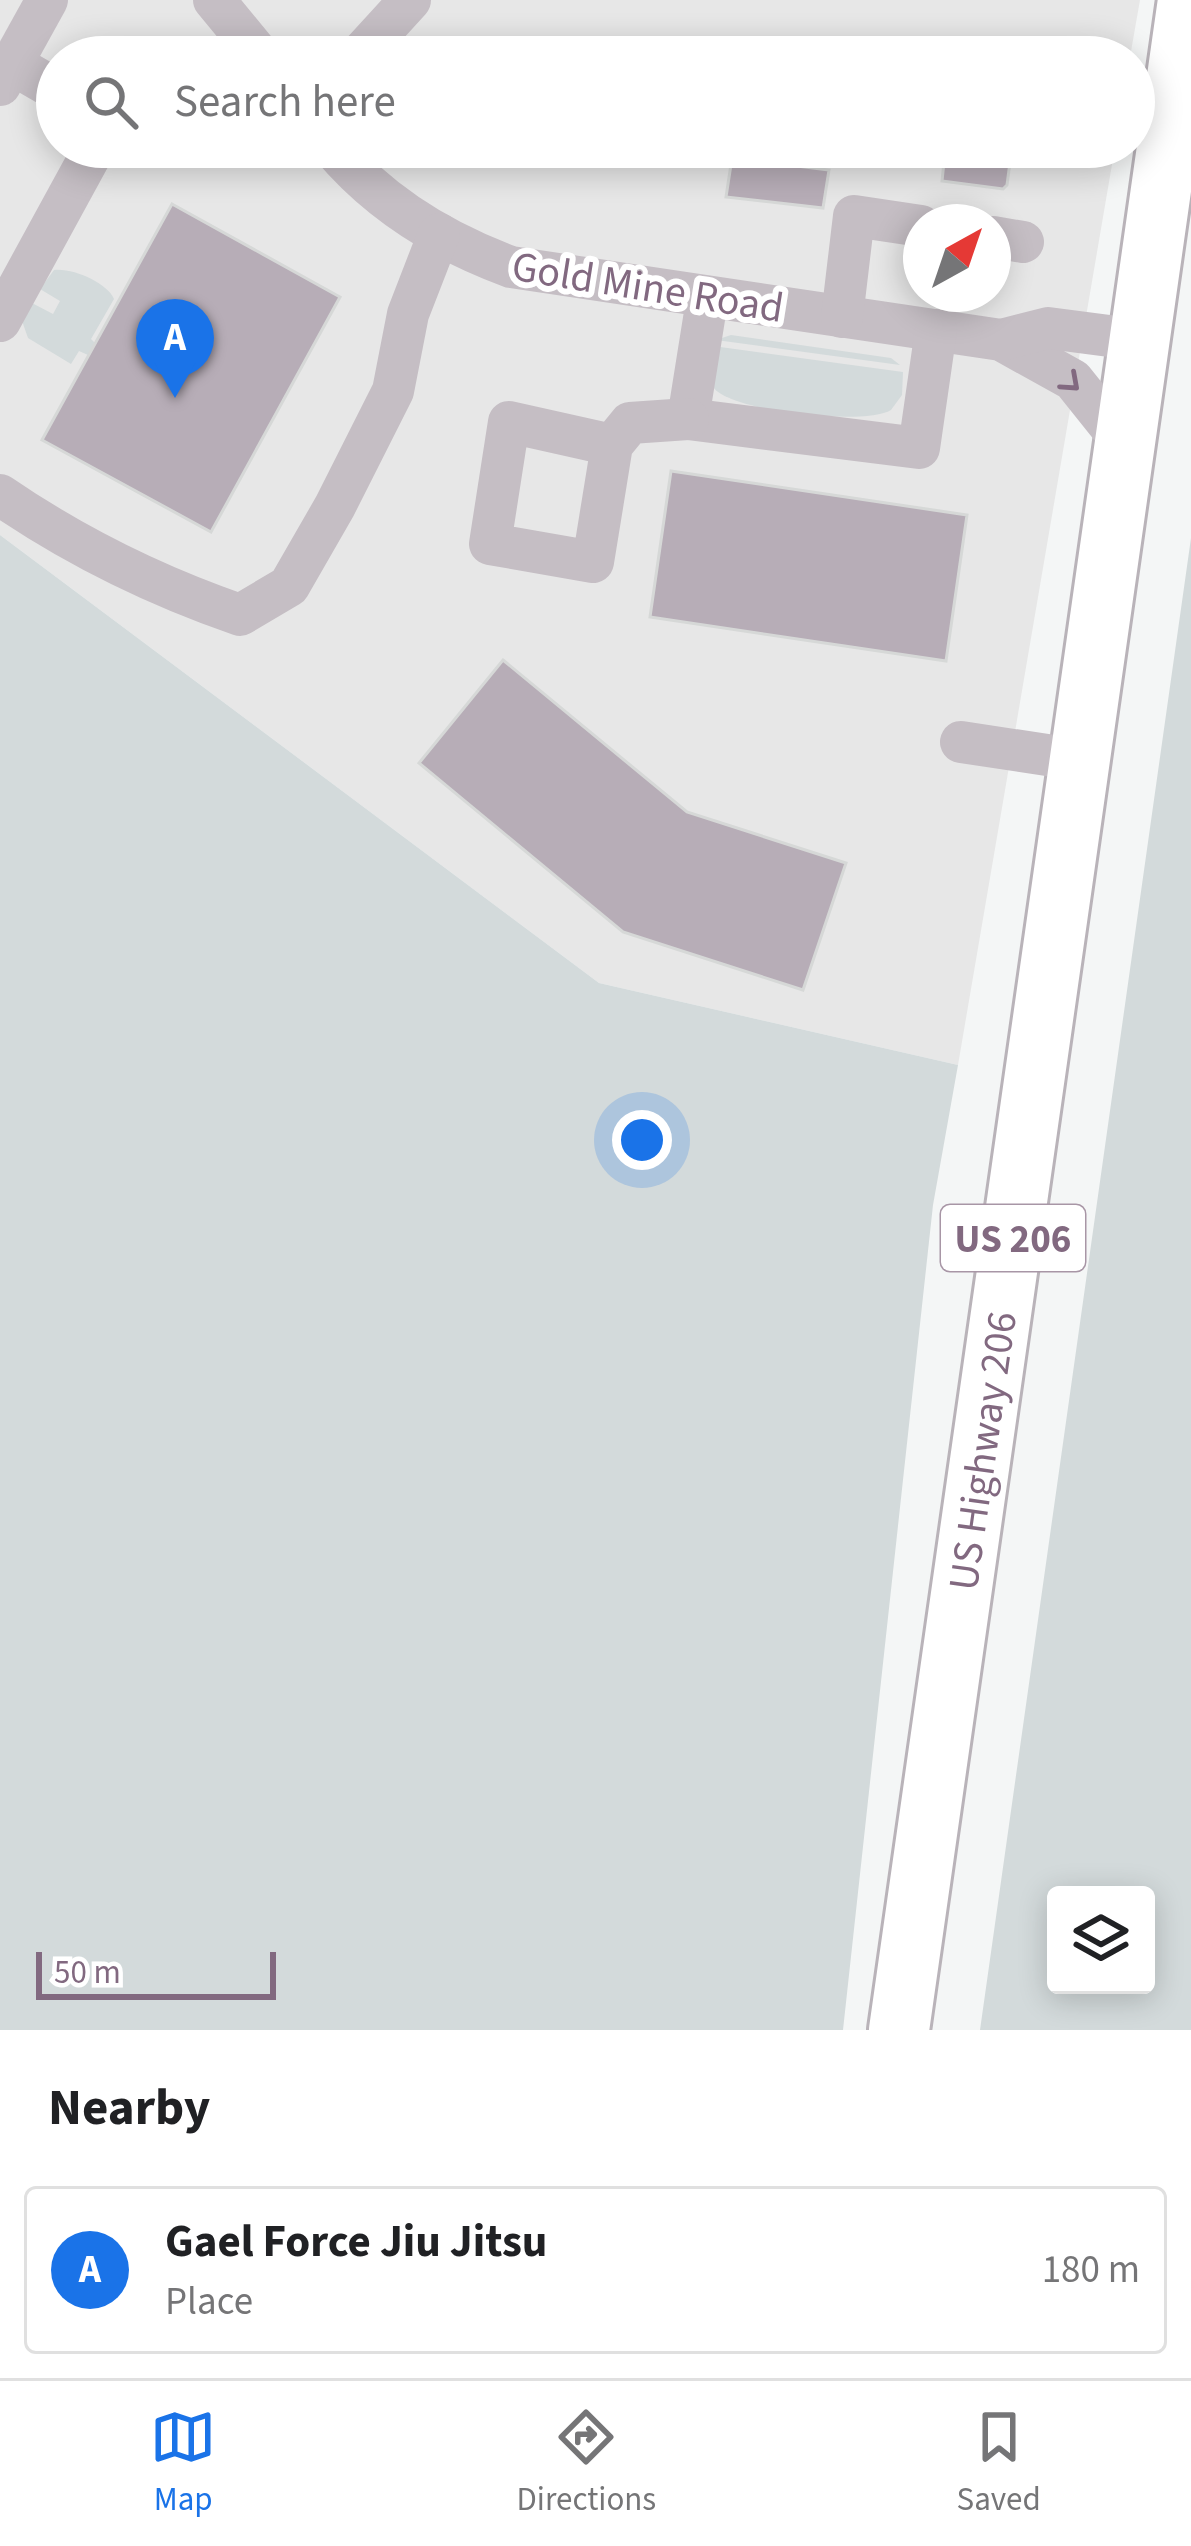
<!DOCTYPE html>
<html lang="en">
<head>
<meta charset="utf-8">
<style>
	:root { --surface:#fff; --page:#f2f2f2; --text:#202124; --muted:#757577; --line:#e0e0e0; --accent:#1a73e8 }
	body { margin:0; font-family:"Source Sans 3",sans-serif; background:var(--page); color:var(--text) }
	.controls { position:absolute; right:36px; bottom:36px; display:grid; overflow:hidden; border-radius:12px; box-shadow:0 6px 30px #0003 }
	.controls button { width:108px; height:108px; display:grid; place-items:center; padding:0; border:0; border-bottom:3px solid var(--line); background:var(--surface); color:var(--text); font:60px sans-serif }
	.compass { position:absolute; left:903px; top:204px; width:108px; height:108px; border-radius:50%; background:var(--surface); box-shadow:0 6px 30px #0003; rotate:40deg }
	.scale { position:absolute; left:36px; bottom:30px; width:240px; box-sizing:border-box; padding-left:12px; border:6px solid #826980; border-top:0; font-size:33px; line-height:42px; white-space:nowrap; color:#826980; -webkit-text-stroke:9px #fff; paint-order:stroke }
	.you { position:absolute; left:642px; top:1140px; width:42px; height:42px; margin:-30px; border:9px solid #fff; border-radius:50%; background:#1a73e8; box-shadow:0 0 0 18px #1a73e833 }
	.badge { display:grid; place-items:center; width:78px; height:78px; border-radius:50%; background:var(--accent); color:#fff; font-size:39px; font-weight:700 }
	.pin { position:absolute; translate:-50% -99px; filter:drop-shadow(0 3px 6px #0008) }
	.pin::after { content:''; position:absolute; top:63px; width:42px; height:36px; background:inherit; clip-path:polygon(0 0,100% 0,50% 100%) }
	.list { margin:0; padding:0; list-style:none }
	h2 { display:flex; justify-content:space-between; align-items:center; height:156px; margin:0; padding:0 48px; font-size:51px }
	h2 small { font-size:39px; font-weight:400; color:var(--muted) }
	.list li { display:grid; grid-template-columns:78px 1fr auto; gap:36px; align-items:center; box-sizing:border-box; height:168px; margin:0 24px 24px; padding:0 24px; border:3px solid var(--line); border-radius:12px }
	.list b { display:block; font-size:45px; white-space:nowrap }
	.list p { margin:0; font-size:39px; white-space:nowrap; color:var(--muted) }
	.list em { font-size:39px; font-style:normal; color:var(--muted) }
	.icon { flex:none; width:66px; height:66px; fill:none; stroke:currentColor; stroke-width:2; stroke-linecap:round; stroke-linejoin:round }
	.map { position:relative; flex:none; width:1191px; height:2030px; overflow:hidden }
	.search { position:absolute; background:var(--surface); box-shadow:0 6px 30px #0003; left:36px; right:36px; top:36px; height:132px; display:flex; align-items:center; gap:30px; box-sizing:border-box; padding:0 42px; border-radius:66px; color:var(--muted); font-size:45px }
	.sheet { height:348px; background:var(--surface) }
	nav { display:flex; justify-content:space-around; align-items:center; box-sizing:border-box; height:168px; border-top:3px solid var(--line); background:var(--surface); font-size:33px; color:var(--muted) }
	nav a { display:grid; justify-items:center; gap:6px }
	nav .on { color:var(--accent) }
	.map>svg:first-child { display:block }
	.built { fill:#e7e7e7; fill-rule:evenodd }
	.green { fill:#d3dadb; fill-rule:evenodd }
	.building { fill:#b7adb7; stroke:#d6d8d7; stroke-width:3 }
	.lines { fill:none; stroke-linecap:round; stroke-linejoin:round }
	.highway-casing { stroke:#b9b3b9; stroke-width:66 }
	.minor { stroke:#c5bec4; stroke-width:42 }
	.highway { stroke:#fff; stroke-width:60 }
	.oneway { stroke:#826980 }
	.labels { text-anchor:middle; stroke-width:12; stroke-linejoin:round; paint-order:stroke }
	.shield { fill:#fff; stroke:#a896a6; stroke-width:3 }
	.shield-label { font-size:39px; font-weight:bold; fill:#826980 }
	.street-label { font-size:42px; fill:#826980; stroke:#fff }
</style>
</head>
<body>
<div class="map">
<svg width="1191" height="2030" viewBox="0 0 1191 2030">
	<rect width="100%" height="100%" fill="#f4f6f6"/>
	<path class="built" d="M0,0H1140L1130,57H57V147H1115L958,1065L599,983L0,535ZM921,222H993V294H921Z"/>
	<g class="green">
		<path d="M54,270C75,268 108,284 114,299L91,339L95,343L88,355L79,351L71,364L28,338L21,318L32,303L53,314L60,301L40,289Z"/>
		<polygon points="731,335 891,358 900,365 716,340"/>
		<path d="M713,346L903,372L902,395L891,410C865,426 730,412 713,387Z"/>
		<polygon points="0,535 599,983 958,1065 933,1205 843,2030 0,2030"/>
		<path d="M1191,538V2030H980ZM1056,1895H1146V1985H1056Z"/>
	</g>
	<g class="building">
		<polygon points="911,147 1012,147 1007,185 1003,189 942,181 944,162 910,156"/>
		<polygon points="732,158 829,170 823,208 726,197"/>
		<polygon points="172,204 340,297 211,532 42,440"/>
		<polygon points="671,471 967,515 946,661 650,617"/>
		<polygon points="503,660 687,812 846,863 803,990 623,932 419,763"/>
	</g>
	<g class="lines">
		<defs>
			<g id="highway">
				<path id="s1" d="M899,2030L1188,0"/>
			</g>
		</defs>
		<use href="#highway" class="highway-casing"/>
		<g class="minor">
			<polyline points="214,0 261,57"/>
			<polyline points="358,57 410,0"/>
			<polyline points="12,64 57,90"/>
			<polyline points="0,85 47,0"/>
			<path d="M332,147C379,203 443,242 511,267L1001,340L1073,380L1125,445"/>
			<polyline points="993,237 1023,242"/>
			<polyline points="707,300 688,419 919,448 936,330"/>
			<polyline points="842,317 854,216 921,226"/>
			<polyline points="0,321 95,147"/>
			<polyline points="1001,340 1048,328 1140,340"/>
			<polyline points="612,445 593,562 490,544 509,422 612,445 630,423 688,419"/>
			<path d="M0,495C73,545 156,586 240,615L289,586L335,506L393,391L408,314L439,234"/>
			<polyline points="961,742 1080,760"/>
		</g>
		<use href="#highway" class="highway"/>
	</g>
	<defs><path id="oneway-chevron" d="M-2-3.5L2.5 0L-2 3.5" fill="none" stroke-width="1.6" stroke-linecap="round" stroke-linejoin="round" transform="scale(3)"/></defs>
	<use class="oneway" href="#oneway-chevron" transform="translate(1071 383) rotate(42)"/>
	<g class="labels">
		<rect class="shield" x="941" y="1205" width="144" height="66" rx="9"/>
		<g class="shield-label">
			<text x="1013" y="1252">US 206</text>
		</g>
		<g class="street-label">
			<text transform="translate(648 286) rotate(9)" y="15">Gold Mine Road</text>
			<text dy="15" stroke="none"><textPath href="#s1" startOffset="585">US Highway 206</textPath></text>
		</g>
	</g>
</svg>
<div class="controls">
<button><svg class="icon" aria-label="layers" viewBox="0 0 24 24"><path d="M12 4l9 5-9 5-9-5zM3 14l9 5 9-5"/></svg></button>
</div>
<svg class="compass" viewBox="-18 -18 36 36"><path d="M0-13l5 13h-10z" fill="#e53935"/><path d="M0 13l5-13h-10z" fill="#757577"/></svg>
<div class="scale">50 m</div>
<div class="you"></div>
<div class="pin badge" style="left:175px;top:398px">A</div>
<div class="search"><svg class="icon" aria-label="search" viewBox="0 0 24 24"><circle cx="10" cy="10" r="6"/><path d="M15 15l6 6"/></svg>Search here</div>
</div>
<section class="sheet">
<h2>Nearby<small></small></h2>
<ul class="list">
<li><span class="badge">A</span><div><b>Gael Force Jiu Jitsu</b><p>Place</p></div><em>180 m</em></li>
</ul>
</section>
<nav>
<a class="on"><svg class="icon" aria-label="map" viewBox="0 0 24 24"><path d="M3 6l6-2 6 2 6-2v14l-6 2-6-2-6 2zM9 4v14M15 6v14"/></svg>Map</a>
<a><svg class="icon" aria-label="directions" viewBox="0 0 24 24"><path d="M12 3l9 9-9 9-9-9zM9 14v-3h6M13 9l2 2-2 2"/></svg>Directions</a>
<a><svg class="icon" aria-label="saved" viewBox="0 0 24 24"><path d="M7 4h10v16l-5-4-5 4z"/></svg>Saved</a>
</nav>
</body>
</html>
